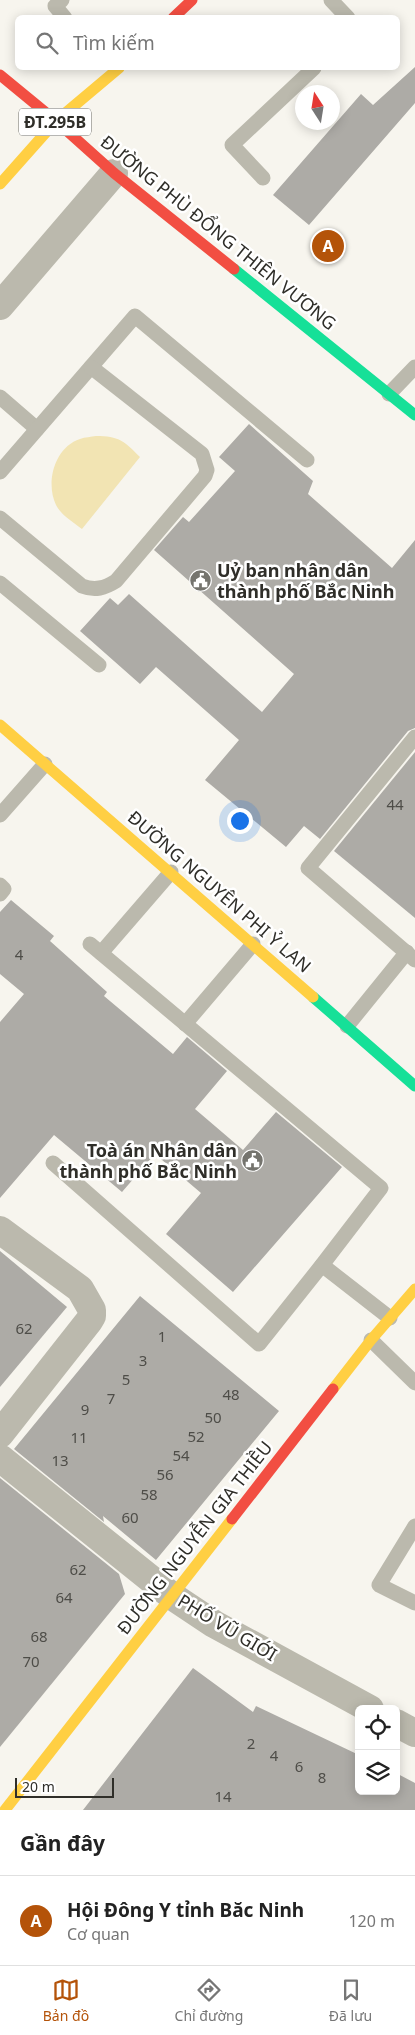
<!DOCTYPE html>
<html lang="vi">
<head>
<meta charset="utf-8">
<style>
	:root { --surface:#fff; --page:#f6f6f6; --text:#222; --muted:#767676; --line:#e0e0e0; --accent:#b45309 }
	body { margin:0; font-family:"Noto Sans",sans-serif; background:var(--page); color:var(--text) }
	.controls { position:absolute; right:15px; bottom:15px; display:grid; overflow:hidden; border-radius:8px; box-shadow:0 2px 12px #0003 }
	.controls button { width:45px; height:45px; display:grid; place-items:center; padding:0; border:0; border-bottom:1px solid var(--line); background:var(--surface); color:var(--text); font:25px sans-serif }
	.compass { position:absolute; left:295px; top:85px; width:45px; height:45px; border-radius:50%; background:var(--surface); box-shadow:0 2px 12px #0003; rotate:348deg }
	.scale { position:absolute; left:15px; bottom:12px; width:99px; box-sizing:border-box; padding-left:5px; border:2px solid #2f2e29; border-top:0; font-size:14px; line-height:18px; white-space:nowrap; color:#2f2e29; -webkit-text-stroke:4px #fff; paint-order:stroke }
	.you { position:absolute; left:239px; top:820px; width:18px; height:18px; margin:-12px; border:4px solid #fff; border-radius:50%; background:#1a73e8; box-shadow:0 0 0 8px #1a73e833 }
	.badge { display:grid; place-items:center; width:32px; height:32px; border-radius:50%; background:var(--accent); color:#fff; font-size:16px; font-weight:700 }
	.pin { position:absolute; translate:-50% -50%; border:2px solid #fff; box-shadow:0 1px 5px #0006 }
	.list { margin:0; padding:0; list-style:none }
	h2 { display:flex; justify-content:space-between; align-items:center; height:65px; margin:0; padding:0 20px; font-size:21px }
	h2 small { font-size:16px; font-weight:400; color:var(--muted) }
	.list li { display:grid; grid-template-columns:32px 1fr auto; gap:15px; align-items:center; box-sizing:border-box; height:90px; padding:0 20px; border-top:1px solid var(--line) }
	.list b { display:block; font-size:19px; white-space:nowrap }
	.list p { margin:0; font-size:16px; white-space:nowrap; color:var(--muted) }
	.list em { font-size:16px; font-style:normal; color:var(--muted) }
	.icon { flex:none; width:28px; height:28px; fill:none; stroke:currentColor; stroke-width:2; stroke-linecap:round; stroke-linejoin:round }
	.map { position:relative; flex:none; width:415px; height:1810px; overflow:hidden }
	.search { position:absolute; background:var(--surface); box-shadow:0 2px 12px #0003; left:15px; right:15px; top:15px; height:55px; display:flex; align-items:center; gap:12px; box-sizing:border-box; padding:0 18px; border-radius:8px; color:var(--muted); font-size:19px }
	.sheet { height:155px; background:var(--surface) }
	nav { display:flex; justify-content:space-around; align-items:center; box-sizing:border-box; height:70px; border-top:1px solid var(--line); background:var(--surface); font-size:14px; color:var(--muted) }
	nav a { display:grid; justify-items:center; gap:2px }
	nav .on { color:var(--accent) }
	.map>svg:first-child { display:block }
	.green { fill:#f2e4b3 }
	.building { fill:#adaba6 }
	.lines { fill:none; stroke-linecap:round; stroke-linejoin:round }
	.lane { stroke:#bbb9ad; stroke-width:15 }
	.street { stroke:#bbb9ad; stroke-width:28 }
	.fast { stroke:#16e098; stroke-width:11 }
	.slow { stroke:#ffcf43; stroke-width:11 }
	.jam { stroke:#f24e42; stroke-width:11 }
	.labels { text-anchor:middle; stroke-width:5; stroke-linejoin:round; paint-order:stroke }
	.number-label { font-size:15px; fill:#4e4d48 }
	.shield { fill:#fff; stroke:#6d6d69; stroke-width:1 }
	.shield-label { font-size:16px; font-weight:bold; fill:#2f2e29 }
	.street-label { font-size:18px; fill:#2f2e29; stroke:#fff }
	.poi-label { font-size:18px; font-weight:bold; fill:#2f2e29; stroke:#fff; text-anchor:start }
</style>
</head>
<body>
<div class="map">
<svg width="415" height="1810" viewBox="0 0 415 1810">
	<rect width="100%" height="100%" fill="#f7f5ee"/>
	<path class="green" d="M96,436C119,436 124,441 140,457L82,529C73,522 61,515 56,505C45,482 55,447 80,439C85,437 91,437 96,436Z"/>
	<g class="building">
		<polygon points="415,67 415,103 309,225 273,195 361,94 373,105"/>
		<polygon points="249,424 313,481 308,494 392,568 415,540 415,728 408,731 320,839 304,826 286,847 205,780 239,740 156,667 140,684 80,631 110,598 118,605 129,594 262,712 294,674 154,550 183,517 189,522 235,471 219,457"/>
		<polygon points="415,752 415,918 334,851"/>
		<polygon points="11,900 54,936 50,941 107,992 104,996 173,1054 187,1037 227,1071 195,1109 243,1150 276,1112 342,1167 233,1292 166,1234 201,1193 155,1154 122,1192 54,1135 0,1198 0,1022 24,994 0,974 0,912"/>
		<polygon points="0,1251 67,1307 0,1387"/>
		<polygon points="140,1296 279,1411 156,1560 103,1516 104,1522 14,1449"/>
		<polygon points="0,1478 119,1574 125,1594 0,1747"/>
		<polygon points="193,1668 253,1712 256,1706 359,1755 359,1791 396,1791 396,1773 415,1783 415,1810 83,1810"/>
	</g>
	<g class="lines">
		<g class="lane">
			<polyline points="62,0 55,6 65,18"/>
			<polyline points="331,0 348,18"/>
			<polyline points="263,178 232,145 314,68"/>
			<polyline points="389,394 415,367"/>
			<polyline points="0,397 37,429"/>
			<polyline points="0,472 135,316 307,460"/>
			<path d="M0,518L82,586C95,591 105,588 116,581L205,476L207,470L202,454L91,367"/>
			<polyline points="0,583 99,665"/>
			<polyline points="415,737 308,868 415,960"/>
			<polyline points="0,815 45,764"/>
			<polyline points="0,885 4,889 0,894"/>
			<polyline points="101,953 171,872"/>
			<polyline points="185,1024 253,944"/>
			<polyline points="347,1026 407,952"/>
			<polyline points="53,1163 259,1344 322,1265 381,1188 90,944"/>
			<polyline points="322,1265 390,1318"/>
			<polyline points="371,1340 415,1383"/>
			<polyline points="415,1526 379,1585 415,1603"/>
		</g>
		<g class="street">
			<polyline points="0,306 114,173"/>
			<polyline points="0,1230 80,1289 92,1310 92,1316 89,1321 0,1434"/>
			<polyline points="0,1458 172,1596 214,1624 370,1709"/>
			<polyline points="396,1723 415,1733"/>
		</g>
		<g class="fast">
			<polyline points="234,269 415,415"/>
			<polyline points="313,997 415,1086"/>
		</g>
		<g class="slow">
			<polyline points="0,184 56,121 119,68"/>
			<polyline points="0,725 313,997"/>
			<polyline points="333,1389 371,1340 415,1289"/>
			<polyline points="5,1810 232,1519"/>
		</g>
		<g class="jam">
			<polyline points="173,18 192,0"/>
			<polyline points="0,75 56,121 114,173 234,269"/>
			<polyline points="232,1519 333,1389"/>
		</g>
	</g>
	<defs>
		<symbol id="civic-disc" viewBox="-11 -11 22 22"><circle r="9.5" fill="#75746e" stroke="#fff"/><path d="M-.6-6.5H3V-4.5H.6V-3L4-1V1h2V6H-6V1h2V-1L-.6-3ZM-1.2 2.5V6h2.4V2.5Z" fill="#fff"/></symbol>
	</defs>
	<g fill-rule="evenodd">
		<use href="#civic-disc" x="188" y="568" width="25" height="25"/>
		<use href="#civic-disc" x="240" y="1148" width="25" height="25"/>
	</g>
	<g class="labels">
		<g class="number-label">
			<text x="395" y="810">44</text>
			<text x="19" y="960">4</text>
			<text x="24" y="1334">62</text>
			<text x="162" y="1342">1</text>
			<text x="143" y="1366">3</text>
			<text x="126" y="1385">5</text>
			<text x="231" y="1400">48</text>
			<text x="111" y="1404">7</text>
			<text x="85" y="1415">9</text>
			<text x="213" y="1423">50</text>
			<text x="196" y="1442">52</text>
			<text x="79" y="1443">11</text>
			<text x="181" y="1461">54</text>
			<text x="60" y="1466">13</text>
			<text x="165" y="1480">56</text>
			<text x="149" y="1500">58</text>
			<text x="130" y="1523">60</text>
			<text x="78" y="1575">62</text>
			<text x="64" y="1603">64</text>
			<text x="39" y="1642">68</text>
			<text x="31" y="1667">70</text>
			<text x="251" y="1749">2</text>
			<text x="274" y="1761">4</text>
			<text x="299" y="1772">6</text>
			<text x="322" y="1783">8</text>
			<text x="223" y="1802">14</text>
		</g>
		<rect class="shield" x="19" y="108.5" width="72" height="27" rx="4"/>
		<g class="shield-label">
			<text x="55" y="128">ĐT.295B</text>
		</g>
		<g class="street-label">
			<text transform="translate(218 233) rotate(39)" y="6">ĐƯỜNG PHÙ ĐỔNG THIÊN VƯƠNG</text>
			<text transform="translate(219 892) rotate(41)" y="6">ĐƯỜNG NGUYÊN PHI Ỷ LAN</text>
			<text transform="translate(195 1538) rotate(-52)" y="6">ĐƯỜNG NGUYỄN GIA THIỀU</text>
			<text transform="translate(227 1628) rotate(31)" y="6">PHỐ VŨ GIỚI</text>
		</g>
		<g class="poi-label">
			<text x="217" y="577">Uỷ ban nhân dân<tspan x="217" dy="21">thành phố Bắc Ninh</tspan></text>
			<text x="237" y="1157" text-anchor="end">Toà án Nhân dân<tspan x="237" dy="21">thành phố Bắc Ninh</tspan></text>
		</g>
	</g>
</svg>
<div class="controls">
<button><svg class="icon" aria-label="locate" viewBox="0 0 24 24"><circle cx="12" cy="12" r="6"/><path d="M12 2v4M12 18v4M2 12h4M18 12h4"/></svg></button>
<button><svg class="icon" aria-label="layers" viewBox="0 0 24 24"><path d="M12 4l9 5-9 5-9-5zM3 14l9 5 9-5"/></svg></button>
</div>
<svg class="compass" viewBox="-18 -18 36 36"><path d="M0-13l5 13h-10z" fill="#e53935"/><path d="M0 13l5-13h-10z" fill="#767676"/></svg>
<div class="scale">20 m</div>
<div class="you"></div>
<div class="pin badge" style="left:328px;top:246px">A</div>
<div class="search"><svg class="icon" aria-label="search" viewBox="0 0 24 24"><circle cx="10" cy="10" r="6"/><path d="M15 15l6 6"/></svg>Tìm kiếm</div>
</div>
<section class="sheet">
<h2>Gần đây<small></small></h2>
<ul class="list">
<li><span class="badge">A</span><div><b>Hội Đông Y tỉnh Băc Ninh</b><p>Cơ quan</p></div><em>120 m</em></li>
</ul>
</section>
<nav>
<a class="on"><svg class="icon" aria-label="map" viewBox="0 0 24 24"><path d="M3 6l6-2 6 2 6-2v14l-6 2-6-2-6 2zM9 4v14M15 6v14"/></svg>Bản đồ</a>
<a><svg class="icon" aria-label="directions" viewBox="0 0 24 24"><path d="M12 3l9 9-9 9-9-9zM9 14v-3h6M13 9l2 2-2 2"/></svg>Chỉ đường</a>
<a><svg class="icon" aria-label="saved" viewBox="0 0 24 24"><path d="M7 4h10v16l-5-4-5 4z"/></svg>Đã lưu</a>
</nav>
</body>
</html>
